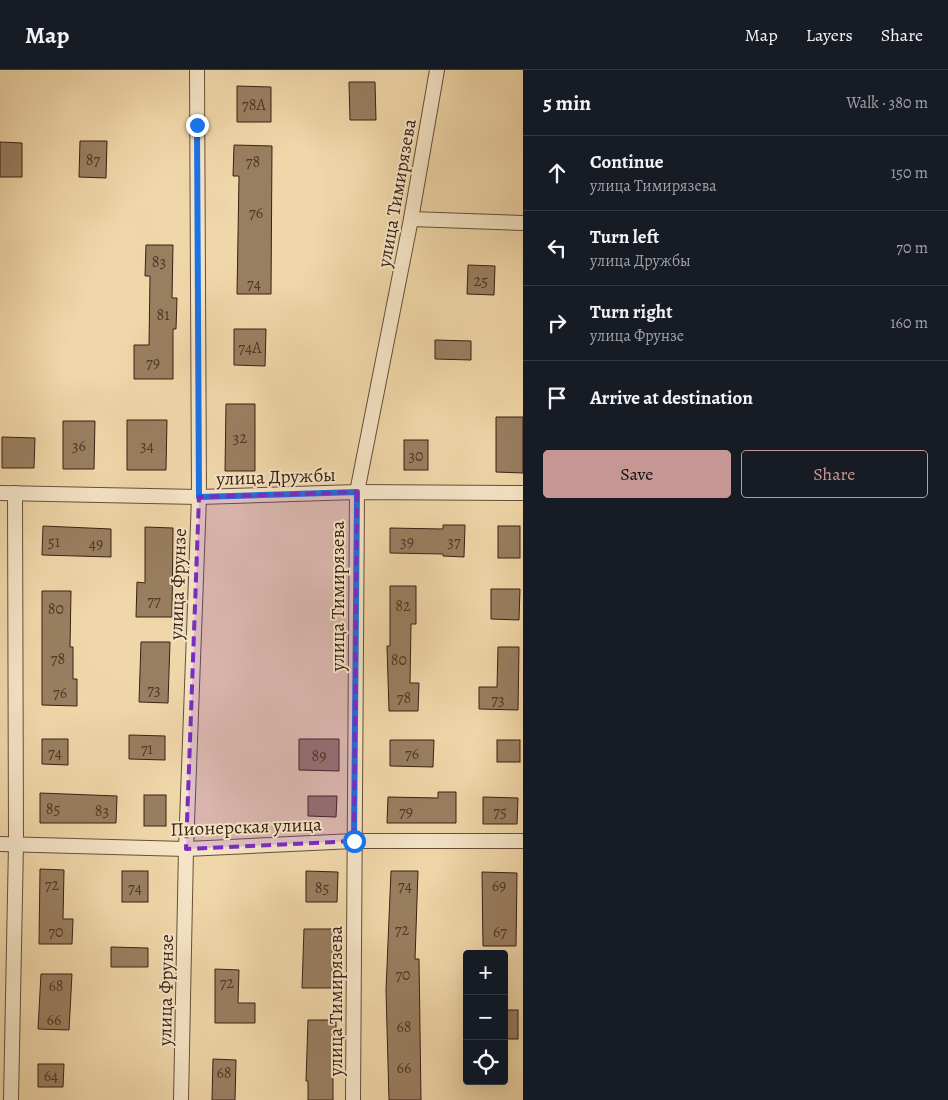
<!DOCTYPE html>
<html lang="en">
<head>
<meta charset="utf-8">
<style>
	:root { --surface:#171b24; --page:#242831; --text:#f1f3f6; --muted:#9ea1a6; --line:#363941; --accent:#c59692 }
	body { margin:0; font-family:Alegreya,serif; background:var(--page); color:var(--text) }
	.controls { position:absolute; right:15px; bottom:15px; display:grid; overflow:hidden; border-radius:5px; box-shadow:0 5px 20px #0002 }
	.controls button { width:45px; height:45px; display:grid; place-items:center; padding:0; border:0; border-bottom:1px solid var(--line); background:var(--surface); color:var(--text); font:25px sans-serif }
	.stop { position:absolute; width:15px; height:15px; margin:-11px; border:4px solid #1a73e8; border-radius:50%; background:#fff }
	.stop.end { background:#1a73e8; border-color:#fff; box-shadow:0 1px 5px #0008 }
	.list { margin:0; padding:0; list-style:none }
	h2 { display:flex; justify-content:space-between; align-items:center; height:65px; margin:0; padding:0 20px; font-size:21px }
	h2 small { font-size:16px; font-weight:400; color:var(--muted) }
	.list li { display:grid; grid-template-columns:32px 1fr auto; gap:15px; align-items:center; box-sizing:border-box; height:75px; padding:0 20px; border-top:1px solid var(--line) }
	.list b { display:block; font-size:19px; white-space:nowrap }
	.list p { margin:0; font-size:16px; white-space:nowrap; color:var(--muted) }
	.list em { font-size:16px; font-style:normal; color:var(--muted) }
	.actions { display:flex; gap:10px; padding:15px 20px }
	.actions a { flex:1; padding:11px 0; border:1px solid var(--accent); border-radius:5px; text-align:center; font-size:18px; color:var(--accent) }
	.actions .main { background:var(--accent); color:#111 }
	.icon { flex:none; width:28px; height:28px; fill:none; stroke:currentColor; stroke-width:2; stroke-linecap:round; stroke-linejoin:round }
	.map { position:relative; flex:none; width:523px; height:1030px; overflow:hidden }
	header { display:flex; align-items:center; gap:30px; box-sizing:border-box; height:70px; padding:0 25px; background:var(--surface); border-bottom:1px solid var(--line) }
	header strong { font-size:24px }
	nav { display:flex; gap:28px; margin-inline-start:auto; font-size:18px }
	main { display:flex }
	aside { flex:1; background:var(--surface) }
	.map>svg:first-child { display:block }
	.building { fill:#997f61; stroke:#3a2014 }
	.lines { fill:none; stroke-linecap:round; stroke-linejoin:round }
	.minor-casing { stroke:#684e39; stroke-width:16 }
	.minor { stroke:#f5e5c7; stroke-width:14 }
	.route { stroke:#1a73e8; stroke-width:6 }
	.marked { fill:#7b2cbf; fill-opacity:0.2; stroke:#7b2cbf; stroke-width:4; stroke-dasharray:10 6; stroke-linejoin:round }
	.labels { text-anchor:middle; stroke-width:4; stroke-linejoin:round; paint-order:stroke }
	.number-label { font-size:16px; fill:#523827 }
	.street-label { font-size:19px; fill:#3a2014; stroke:#f5e5c7 }
</style>
</head>
<body>
<header>
<strong>Map</strong>
<nav><a>Map</a><a>Layers</a><a>Share</a></nav>
</header>
<main>
<div class="map">
<svg width="523" height="1030" viewBox="0 0 523 1030">
	<rect width="100%" height="100%" fill="#f0d7a9"/>
	<filter id="stains"><feTurbulence type="fractalNoise" baseFrequency=".004" numOctaves="4"/><feColorMatrix values="0 0 0 0 .2 0 0 0 0 .09 0 0 0 0 .02 0 0 0 .5 -.17"/></filter>
	<radialGradient id="worn" r=".72"><stop offset=".6" stop-color="#630" stop-opacity="0"/><stop offset="1" stop-color="#630" stop-opacity=".3"/></radialGradient>
	<g class="building">
		<polygon points="349,12 375,12 376,50 350,50"/>
		<polygon points="237,16 271,17 271,52 237,52"/>
		<polygon points="80,71 107,71 106,108 79,107"/>
		<polygon points="0,72 22,73 22,107 0,107"/>
		<polygon points="234,75 272,76 271,224 237,224 239,106 233,106"/>
		<polygon points="146,175 173,175 172,228 177,228 176,259 173,259 173,309 134,309 134,275 149,275 150,206 145,206"/>
		<polygon points="468,195 495,196 494,225 467,224"/>
		<polygon points="234,259 266,259 265,296 234,295"/>
		<polygon points="435,270 471,271 471,290 435,289"/>
		<polygon points="226,334 255,334 255,401 225,401"/>
		<polygon points="496,347 523,347 523,403 496,402"/>
		<polygon points="127,350 167,350 166,400 127,400"/>
		<polygon points="63,351 95,351 94,399 63,399"/>
		<polygon points="2,367 35,368 34,398 2,398"/>
		<rect x="404" y="370" width="24" height="30"/>
		<polygon points="443,455 465,455 464,487 443,486 443,484 390,483 390,458 443,459"/>
		<polygon points="43,456 111,459 111,487 42,485"/>
		<rect x="498" y="456" width="22" height="32"/>
		<polygon points="145,457 173,458 172,547 136,547 137,512 145,513"/>
		<polygon points="390,516 416,516 416,554 411,554 410,613 419,613 418,641 389,641 387,576 390,576"/>
		<polygon points="491,519 520,519 519,550 491,549"/>
		<polygon points="42,521 71,521 70,577 73,577 73,609 77,609 77,636 42,635"/>
		<polygon points="141,572 170,572 168,633 139,632"/>
		<polygon points="498,577 519,577 518,640 479,639 479,617 497,617"/>
		<polygon points="129,665 165,666 165,690 129,689"/>
		<polygon points="42,669 68,669 68,695 42,694"/>
		<polygon points="299,669 339,669 339,701 299,700"/>
		<polygon points="390,670 434,670 433,697 390,696"/>
		<rect x="497" y="670" width="23" height="22"/>
		<polygon points="438,722 456,722 456,753 387,753 388,727 438,728"/>
		<polygon points="40,723 117,726 116,753 40,753"/>
		<rect x="144" y="725" width="22" height="31"/>
		<polygon points="308,726 337,726 336,747 308,746"/>
		<polygon points="483,727 518,728 517,754 483,754"/>
		<polygon points="40,799 64,800 63,849 73,849 72,874 39,874"/>
		<rect x="122" y="801" width="26" height="31"/>
		<polygon points="306,801 338,802 337,832 306,832"/>
		<polygon points="391,801 418,801 415,889 419,889 421,1030 389,1030 386,920"/>
		<polygon points="482,802 517,803 516,876 483,876"/>
		<polygon points="304,859 336,859 336,918 302,918"/>
		<polygon points="111,877 148,878 148,897 111,897"/>
		<polygon points="215,899 239,900 238,933 255,933 255,953 215,953"/>
		<polygon points="41,904 72,904 69,960 38,959"/>
		<rect x="504" y="940" width="14" height="29"/>
		<polygon points="308,950 336,950 336,975 333,975 333,1030 308,1030 308,1011 306,1011"/>
		<polygon points="213,989 236,990 235,1030 212,1030"/>
		<polygon points="38,994 64,994 63,1017 38,1017"/>
	</g>
	<g class="lines">
		<defs>
			<g id="minor">
				<polyline points="411,149 523,153"/>
				<polyline points="0,423 199,427 357,422 523,423"/>
				<polyline points="0,774 186,779 354,771 523,771"/>
				<polyline points="11,1030 16,774 15,423"/>
				<polyline points="181,1030 186,779 199,427 197,0"/>
				<polyline points="353,1030 357,422 411,149 437,0"/>
			</g>
		</defs>
		<use href="#minor" class="minor-casing"/>
		<use href="#minor" class="minor"/>
	</g>
	<g class="lines">
		<polyline class="route" points="197,55 199,427 357,422 354,771"/>
	</g>
	<path class="marked" d="M357,422L354,771L186,779L199,427Z"/>
	<g class="labels">
		<g class="number-label">
			<text x="254" y="40">78А</text>
			<text x="93" y="95">87</text>
			<text x="253" y="97">78</text>
			<text x="256" y="148">76</text>
			<text x="159" y="197">83</text>
			<text x="481" y="216">25</text>
			<text x="254" y="219">74</text>
			<text x="163" y="250">81</text>
			<text x="250" y="283">74А</text>
			<text x="153" y="298">79</text>
			<text x="240" y="373">32</text>
			<text x="79" y="381">36</text>
			<text x="147" y="381">34</text>
			<text x="416" y="391">30</text>
			<text x="54" y="477">51</text>
			<text x="407" y="477">39</text>
			<text x="454" y="477">37</text>
			<text x="96" y="479">49</text>
			<text x="154" y="536">77</text>
			<text x="403" y="541">82</text>
			<text x="56" y="544">80</text>
			<text x="58" y="594">78</text>
			<text x="399" y="595">80</text>
			<text x="154" y="625">73</text>
			<text x="60" y="628">76</text>
			<text x="404" y="633">78</text>
			<text x="498" y="635">73</text>
			<text x="147" y="684">71</text>
			<text x="55" y="688">74</text>
			<text x="412" y="689">76</text>
			<text x="319" y="691">89</text>
			<text x="53" y="744">85</text>
			<text x="102" y="746">83</text>
			<text x="406" y="747">79</text>
			<text x="500" y="747">75</text>
			<text x="52" y="820">72</text>
			<text x="405" y="821">74</text>
			<text x="499" y="821">69</text>
			<text x="135" y="823">74</text>
			<text x="322" y="823">85</text>
			<text x="402" y="865">72</text>
			<text x="56" y="867">70</text>
			<text x="500" y="867">67</text>
			<text x="403" y="910">70</text>
			<text x="227" y="918">72</text>
			<text x="56" y="921">68</text>
			<text x="54" y="955">66</text>
			<text x="404" y="962">68</text>
			<text x="404" y="1003">66</text>
			<text x="224" y="1008">68</text>
			<text x="51" y="1011">64</text>
		</g>
		<g class="street-label">
			<text transform="translate(396 123) rotate(-80)" y="7">улица Тимирязева</text>
			<text transform="translate(276 406) rotate(-2)" y="7">улица Дружбы</text>
			<text transform="translate(177 514) rotate(-88)" y="7">улица Фрунзе</text>
			<text transform="translate(337 526) rotate(-90)" y="7">улица Тимирязева</text>
			<text transform="translate(246 756) rotate(-2)" y="7">Пионерская улица</text>
			<text transform="translate(165 920) rotate(-89)" y="7">улица Фрунзе</text>
			<text transform="translate(335 931) rotate(-90)" y="7">улица Тимирязева</text>
		</g>
	</g>
	<rect width="100%" height="100%" filter="url(#stains)"/>
	<rect width="100%" height="100%" fill="url(#worn)"/>
</svg>
<div class="controls">
<button>+</button>
<button>−</button>
<button><svg class="icon" aria-label="locate" viewBox="0 0 24 24"><circle cx="12" cy="12" r="6"/><path d="M12 2v4M12 18v4M2 12h4M18 12h4"/></svg></button>
</div>
<div class="stop" style="left:354px;top:771px"></div>
<div class="stop end" style="left:197px;top:55px"></div>
</div>
<aside>
<h2>5 min<small>Walk · 380 m</small></h2>
<ul class="list">
<li><svg class="icon" aria-label="ahead" viewBox="0 0 24 24"><path d="M12 20V5M6 11l6-6 6 6"/></svg><div><b>Continue</b><p>улица Тимирязева</p></div><em>150 m</em></li>
<li><svg class="icon" aria-label="left" viewBox="0 0 24 24"><path d="M17 20v-9H6M10 6l-5 5 5 5"/></svg><div><b>Turn left</b><p>улица Дружбы</p></div><em>70 m</em></li>
<li><svg class="icon" aria-label="right" viewBox="0 0 24 24"><path d="M7 20v-9h11M14 6l5 5-5 5"/></svg><div><b>Turn right</b><p>улица Фрунзе</p></div><em>160 m</em></li>
<li><svg class="icon" aria-label="arrive" viewBox="0 0 24 24"><path d="M6 21V4h12l-3 4 3 4H6"/></svg><div><b>Arrive at destination</b></div></li>
</ul>
<div class="actions"><a class="main">Save</a><a>Share</a></div>
</aside>
</main>
</body>
</html>
